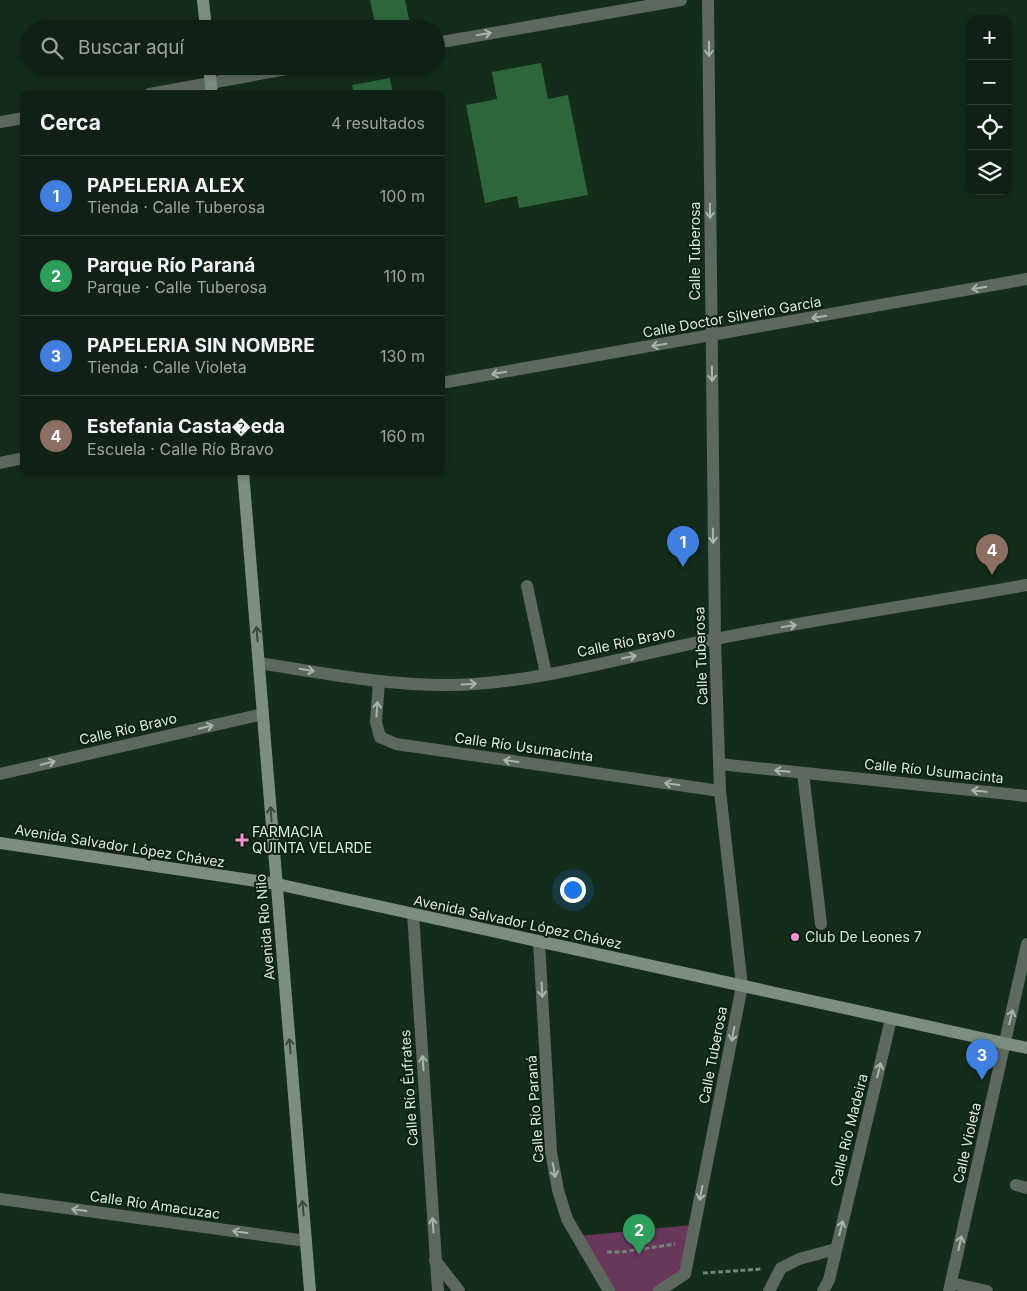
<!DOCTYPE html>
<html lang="es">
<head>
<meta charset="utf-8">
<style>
	:root { --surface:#0f2114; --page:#18291d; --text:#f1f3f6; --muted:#9ba3a0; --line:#2f3e34; --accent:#8c9099 }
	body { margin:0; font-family:Inter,sans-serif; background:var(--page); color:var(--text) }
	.controls { position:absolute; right:15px; top:15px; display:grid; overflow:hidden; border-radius:10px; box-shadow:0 2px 8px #0003 }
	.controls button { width:45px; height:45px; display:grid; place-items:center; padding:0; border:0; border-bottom:1px solid var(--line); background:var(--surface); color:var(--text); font:25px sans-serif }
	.you { position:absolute; left:572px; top:889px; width:18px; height:18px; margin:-12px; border:4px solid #fff; border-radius:50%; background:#1a73e8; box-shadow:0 0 0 8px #1a73e833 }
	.badge { display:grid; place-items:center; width:32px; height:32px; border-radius:50%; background:var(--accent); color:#fff; font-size:16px; font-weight:700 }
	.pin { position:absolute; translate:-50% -41px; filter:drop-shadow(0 1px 2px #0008) }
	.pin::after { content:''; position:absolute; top:26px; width:18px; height:15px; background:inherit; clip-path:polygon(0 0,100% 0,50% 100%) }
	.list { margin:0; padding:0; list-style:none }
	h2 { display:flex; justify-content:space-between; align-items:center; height:65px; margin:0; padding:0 20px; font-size:21px }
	h2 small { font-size:16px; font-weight:400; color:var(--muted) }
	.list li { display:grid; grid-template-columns:32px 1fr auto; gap:15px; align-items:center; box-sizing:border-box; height:80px; padding:0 20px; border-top:1px solid var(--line) }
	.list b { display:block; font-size:19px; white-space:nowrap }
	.list p { margin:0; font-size:16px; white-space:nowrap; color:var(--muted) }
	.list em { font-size:16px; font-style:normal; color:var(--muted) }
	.icon { flex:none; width:28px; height:28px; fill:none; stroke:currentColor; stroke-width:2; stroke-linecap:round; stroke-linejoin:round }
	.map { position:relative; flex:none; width:1027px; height:1291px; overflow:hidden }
	.search { position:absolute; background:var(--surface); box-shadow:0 2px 8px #0003; left:20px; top:20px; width:425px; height:55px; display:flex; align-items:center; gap:12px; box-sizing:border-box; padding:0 18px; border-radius:28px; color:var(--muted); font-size:19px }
	.panel { position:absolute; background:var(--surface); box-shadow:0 2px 8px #0003; left:20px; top:90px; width:425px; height:385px; border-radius:10px }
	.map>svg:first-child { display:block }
	.green { fill:#68375a }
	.building { fill:#2c663b }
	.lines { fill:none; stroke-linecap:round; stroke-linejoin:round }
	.path { stroke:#718576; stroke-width:3; stroke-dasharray:5 2.5; stroke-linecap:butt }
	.lane { stroke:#5d685f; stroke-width:12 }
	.street { stroke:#5d685f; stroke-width:12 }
	.secondary { stroke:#7c8e7f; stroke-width:12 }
	.oneway { stroke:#a9b6ab }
	.oneway2 { stroke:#384d3c }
	.poi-dot { fill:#f291d6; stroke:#0a2210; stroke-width:2 }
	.labels { text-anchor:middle; stroke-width:4; stroke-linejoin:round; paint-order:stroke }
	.street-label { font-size:14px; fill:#dbeade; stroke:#0a2210 }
	.poi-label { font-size:14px; fill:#dbeade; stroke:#0a2210; text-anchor:start }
</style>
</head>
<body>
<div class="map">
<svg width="1027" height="1291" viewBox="0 0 1027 1291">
	<rect width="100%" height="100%" fill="#142c1a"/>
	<polygon class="green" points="692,1225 683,1273 655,1291 611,1291 579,1236"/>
	<g class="building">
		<polygon points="370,0 405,0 411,29 376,29"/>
		<polygon points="541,63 548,99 568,95 588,195 519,208 517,196 485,203 466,105 497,99 492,72"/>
		<polygon points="390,78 393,94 354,94 352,85"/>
	</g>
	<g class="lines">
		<g class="path">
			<polyline points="607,1252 622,1252 675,1244"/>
			<polyline points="703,1273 762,1269"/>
		</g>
		<g class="lane">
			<polyline points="527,586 546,674"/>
			<polyline points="803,773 821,924"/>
		</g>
		<g class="street">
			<polyline points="436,43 681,0"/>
			<polyline points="150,94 303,66"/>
			<polyline points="0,122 24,118"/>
			<polyline points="441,383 1027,279"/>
			<polyline points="0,463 24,458"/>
			<path d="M259,663C323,673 388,686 453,685C540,683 630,655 715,639C819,619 923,603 1027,585"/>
			<polyline points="379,681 376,722 380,737 396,744 720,791"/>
			<polyline points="719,764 1027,796"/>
			<polyline points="0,774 263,714"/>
			<polyline points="413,914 438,1291"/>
			<polyline points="539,942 551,1152 558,1190 567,1219 609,1291"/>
			<polyline points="1016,1185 1027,1188"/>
			<polyline points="0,1199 306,1241"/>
			<polyline points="435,1260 459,1291"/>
			<polyline points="951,1283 987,1291"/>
			<polyline points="659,1291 685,1274 742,986 720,791 715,639 708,0"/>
			<polyline points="769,1291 781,1268 799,1259 836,1249"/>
			<polyline points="823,1291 829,1280 891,1019"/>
			<polyline points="949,1291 1027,944"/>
		</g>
		<g class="secondary">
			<polyline points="203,0 206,29"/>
			<polyline points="209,66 212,94"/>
			<polyline points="243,471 310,1291"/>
			<polyline points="0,843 277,884 1027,1048"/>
		</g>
	</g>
	<defs><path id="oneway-shaft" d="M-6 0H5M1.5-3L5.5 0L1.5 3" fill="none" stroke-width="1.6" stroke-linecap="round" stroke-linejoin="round" transform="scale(1.25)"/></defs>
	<g class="oneway">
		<use href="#oneway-shaft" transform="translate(484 34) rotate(-10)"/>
		<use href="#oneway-shaft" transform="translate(709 49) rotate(90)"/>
		<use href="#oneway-shaft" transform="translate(710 211) rotate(90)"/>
		<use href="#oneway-shaft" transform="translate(979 288) rotate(170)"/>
		<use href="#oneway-shaft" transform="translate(819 317) rotate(170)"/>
		<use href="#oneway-shaft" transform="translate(659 345) rotate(170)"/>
		<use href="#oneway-shaft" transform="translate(499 373) rotate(170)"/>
		<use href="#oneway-shaft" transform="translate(712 374) rotate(89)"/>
		<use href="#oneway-shaft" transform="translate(713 536) rotate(89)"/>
		<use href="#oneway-shaft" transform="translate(789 626) rotate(-10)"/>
		<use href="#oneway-shaft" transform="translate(629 657) rotate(-12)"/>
		<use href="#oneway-shaft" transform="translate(307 670) rotate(9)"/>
		<use href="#oneway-shaft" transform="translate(469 684) rotate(-3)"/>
		<use href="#oneway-shaft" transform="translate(377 709) rotate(-86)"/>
		<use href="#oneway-shaft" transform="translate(206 727) rotate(-13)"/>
		<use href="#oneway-shaft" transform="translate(511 761) rotate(-172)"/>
		<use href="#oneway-shaft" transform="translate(48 763) rotate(-13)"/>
		<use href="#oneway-shaft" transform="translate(782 771) rotate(-174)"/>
		<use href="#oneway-shaft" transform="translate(672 784) rotate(-172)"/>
		<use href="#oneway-shaft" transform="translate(979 791) rotate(-174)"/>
		<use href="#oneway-shaft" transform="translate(542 990) rotate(87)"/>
		<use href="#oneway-shaft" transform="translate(1011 1017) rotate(-77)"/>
		<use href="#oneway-shaft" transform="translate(733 1034) rotate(101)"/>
		<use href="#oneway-shaft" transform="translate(423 1063) rotate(-94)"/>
		<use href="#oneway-shaft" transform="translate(879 1070) rotate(-76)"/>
		<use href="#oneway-shaft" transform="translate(554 1170) rotate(79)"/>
		<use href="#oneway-shaft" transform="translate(701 1193) rotate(101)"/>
		<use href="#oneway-shaft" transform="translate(79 1210) rotate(-172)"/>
		<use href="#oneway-shaft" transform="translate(433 1225) rotate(-94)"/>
		<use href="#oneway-shaft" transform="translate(841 1228) rotate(-76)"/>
		<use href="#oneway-shaft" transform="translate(240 1232) rotate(-172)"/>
		<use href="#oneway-shaft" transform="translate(960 1243) rotate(-77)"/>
	</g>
	<g class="oneway2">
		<use href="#oneway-shaft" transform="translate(257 634) rotate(-95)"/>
		<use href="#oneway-shaft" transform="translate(271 814) rotate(-94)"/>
		<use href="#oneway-shaft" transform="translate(290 1046) rotate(-95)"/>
		<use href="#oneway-shaft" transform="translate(303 1208) rotate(-95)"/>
	</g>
	<g class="poi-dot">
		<path d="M239.5 832.5h5v5h5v5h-5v5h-5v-5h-5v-5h5z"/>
		<circle cx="795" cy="937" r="5"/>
	</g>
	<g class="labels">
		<g class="street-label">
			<text transform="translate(695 251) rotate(-90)" y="5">Calle Tuberosa</text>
			<text transform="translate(732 317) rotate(-10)" y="5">Calle Doctor Silverio García</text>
			<text transform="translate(626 642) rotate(-12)" y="5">Calle Río Bravo</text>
			<text transform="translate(701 656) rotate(-92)" y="5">Calle Tuberosa</text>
			<text transform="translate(128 729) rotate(-13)" y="5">Calle Río Bravo</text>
			<text transform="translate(524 747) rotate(8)" y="5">Calle Río Usumacinta</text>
			<text transform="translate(934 771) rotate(6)" y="5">Calle Río Usumacinta</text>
			<text transform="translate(120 846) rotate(9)" y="5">Avenida Salvador López Chávez</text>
			<text transform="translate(518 922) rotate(12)" y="5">Avenida Salvador López Chávez</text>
			<text transform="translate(265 927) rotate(-95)" y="5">Avenida Río Nilo</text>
			<text transform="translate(713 1055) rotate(-79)" y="5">Calle Tuberosa</text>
			<text transform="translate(409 1088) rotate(-94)" y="5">Calle Río Éufrates</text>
			<text transform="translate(535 1109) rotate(-94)" y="5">Calle Río Paraná</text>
			<text transform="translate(849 1130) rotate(-76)" y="5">Calle Río Madeira</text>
			<text transform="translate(967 1143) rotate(-77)" y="5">Calle Violeta</text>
			<text transform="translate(155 1205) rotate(8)" y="5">Calle Río Amacuzac</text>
		</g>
		<g class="poi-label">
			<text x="252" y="837">FARMACIA<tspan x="252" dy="16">QUINTA VELARDE</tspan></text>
			<text x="805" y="942">Club De Leones 7</text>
		</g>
	</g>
</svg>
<div class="controls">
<button>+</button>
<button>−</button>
<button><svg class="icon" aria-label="locate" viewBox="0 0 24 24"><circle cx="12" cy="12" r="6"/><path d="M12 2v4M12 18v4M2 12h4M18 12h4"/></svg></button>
<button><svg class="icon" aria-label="layers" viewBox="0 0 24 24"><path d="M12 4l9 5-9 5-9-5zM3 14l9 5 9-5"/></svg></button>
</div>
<div class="you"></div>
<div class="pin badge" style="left:683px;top:567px;background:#3f7fe0">1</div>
<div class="pin badge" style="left:639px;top:1255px;background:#2e9e5b">2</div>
<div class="pin badge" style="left:982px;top:1080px;background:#3f7fe0">3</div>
<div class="pin badge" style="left:992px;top:575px;background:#8d6e63">4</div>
<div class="search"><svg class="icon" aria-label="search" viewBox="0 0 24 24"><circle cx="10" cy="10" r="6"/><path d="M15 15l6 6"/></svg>Buscar aquí</div>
<section class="panel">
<h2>Cerca<small>4 resultados</small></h2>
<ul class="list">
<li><span class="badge" style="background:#3f7fe0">1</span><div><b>PAPELERIA ALEX</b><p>Tienda · Calle Tuberosa</p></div><em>100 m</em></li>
<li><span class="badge" style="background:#2e9e5b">2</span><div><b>Parque Río Paraná</b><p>Parque · Calle Tuberosa</p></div><em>110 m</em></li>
<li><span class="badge" style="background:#3f7fe0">3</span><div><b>PAPELERIA SIN NOMBRE</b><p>Tienda · Calle Violeta</p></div><em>130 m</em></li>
<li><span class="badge" style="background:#8d6e63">4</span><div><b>Estefania Casta�eda</b><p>Escuela · Calle Río Bravo</p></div><em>160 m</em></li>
</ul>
</section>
</div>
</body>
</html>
